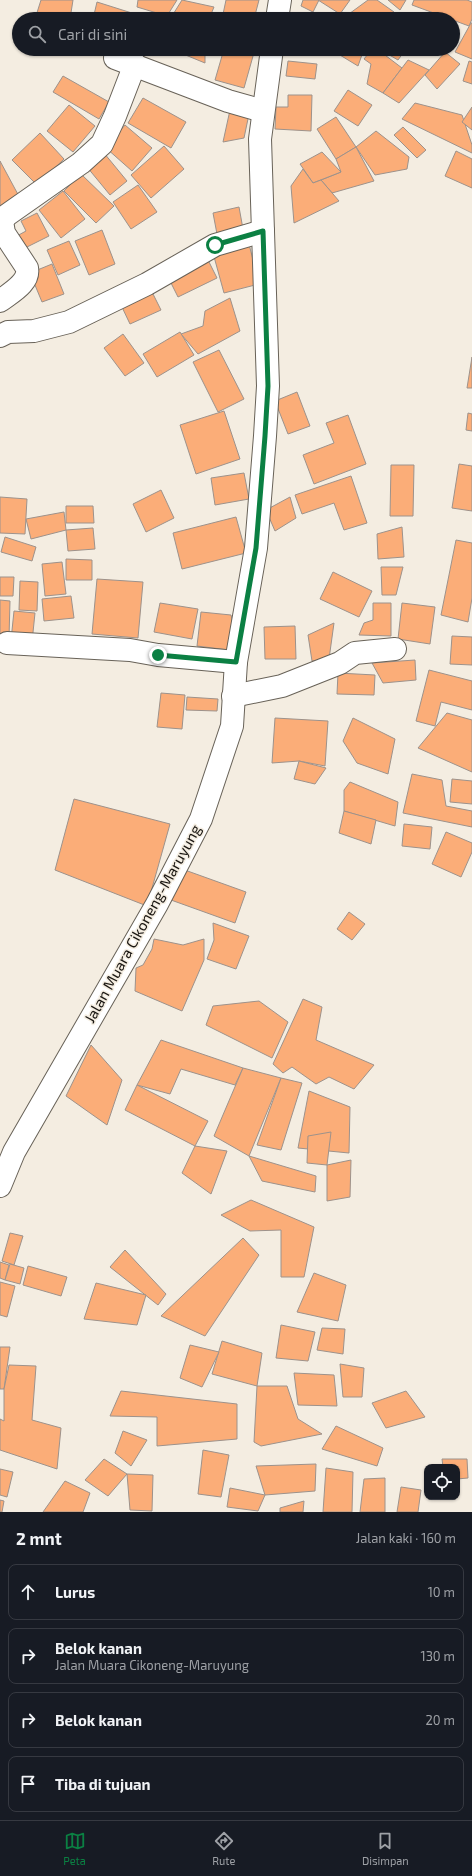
<!DOCTYPE html>
<html lang="id">
<head>
<meta charset="utf-8">
<style>
	:root { --surface:#171b24; --page:#20242c; --text:#f1f3f6; --muted:#9ea1a6; --line:#363941; --accent:#0b8043 }
	body { margin:0; font-family:"Exo 2",sans-serif; background:var(--page); color:var(--text) }
	.controls { position:absolute; right:12px; bottom:12px; display:grid; overflow:hidden; border-radius:8px; box-shadow:0 1px 3px #0004 }
	.controls button { width:36px; height:36px; display:grid; place-items:center; padding:0; border:0; border-bottom:1px solid var(--line); background:var(--surface); color:var(--text); font:20px sans-serif }
	.stop { position:absolute; width:12px; height:12px; margin:-9px; border:3px solid #0b8043; border-radius:50%; background:#fff }
	.stop.end { background:#0b8043; border-color:#fff; box-shadow:0 1px 4px #0008 }
	.list { margin:0; padding:0; list-style:none }
	h2 { display:flex; justify-content:space-between; align-items:center; height:52px; margin:0; padding:0 16px; font-size:17px }
	h2 small { font-size:13px; font-weight:400; color:var(--muted) }
	.list li { display:grid; grid-template-columns:26px 1fr auto; gap:12px; align-items:center; box-sizing:border-box; height:56px; margin:0 8px 8px; padding:0 8px; border:1px solid var(--line); border-radius:8px }
	.list b { display:block; font-size:15px; white-space:nowrap }
	.list p { margin:0; font-size:13px; white-space:nowrap; color:var(--muted) }
	.list em { font-size:13px; font-style:normal; color:var(--muted) }
	.icon { flex:none; width:22px; height:22px; fill:none; stroke:currentColor; stroke-width:2; stroke-linecap:round; stroke-linejoin:round }
	.map { position:relative; flex:none; width:472px; height:1512px; overflow:hidden }
	.search { position:absolute; background:var(--surface); box-shadow:0 1px 3px #0004; left:12px; right:12px; top:12px; height:44px; display:flex; align-items:center; gap:10px; box-sizing:border-box; padding:0 14px; border-radius:22px; color:var(--muted); font-size:15px }
	.sheet { height:308px; background:var(--surface) }
	nav { display:flex; justify-content:space-around; align-items:center; box-sizing:border-box; height:56px; border-top:1px solid var(--line); background:var(--surface); font-size:11px; color:var(--muted) }
	nav a { display:grid; justify-items:center; gap:2px }
	nav .on { color:var(--accent) }
	.map>svg:first-child { display:block }
	.building { fill:#fbad78; stroke:#9d928b }
	.lines { fill:none; stroke-linecap:round; stroke-linejoin:round }
	.minor-casing { stroke:#686258; stroke-width:24 }
	.minor { stroke:#fff; stroke-width:22 }
	.route { stroke:#0b8043; stroke-width:5 }
	.labels { text-anchor:middle; stroke-width:3; stroke-linejoin:round; paint-order:stroke }
	.street-label { font-size:15px; fill:#191612; stroke:#f4ede1 }
</style>
</head>
<body>
<div class="map">
<svg width="472" height="1512" viewBox="0 0 472 1512">
	<rect width="100%" height="100%" fill="#f4ede1"/>
	<g class="building">
		<polygon points="41,0 73,0 70,19 35,19"/>
		<polygon points="138,0 177,0 167,16 137,7"/>
		<polygon points="182,0 214,7 209,19 180,19 172,16"/>
		<polygon points="226,0 259,0 254,19 222,19"/>
		<polygon points="303,0 319,0 313,12 301,6"/>
		<polygon points="318,0 350,0 340,14"/>
		<polygon points="368,0 377,0 394,12 388,19 342,19"/>
		<polygon points="388,0 406,0 400,10"/>
		<polygon points="414,0 467,0 472,2 472,19 469,26 412,5"/>
		<polygon points="97,2 135,14 134,19 93,19"/>
		<polygon points="313,12 313,19 296,19 296,15"/>
		<polygon points="471,23 472,23 472,59 455,52"/>
		<polygon points="171,49 205,49 205,63"/>
		<polygon points="224,49 255,49 244,88 215,80"/>
		<polygon points="330,49 364,49 358,66"/>
		<polygon points="372,49 377,49 402,68 383,93 367,84 371,64 364,59"/>
		<polygon points="379,49 406,49 398,60"/>
		<polygon points="445,52 460,64 437,89 425,75"/>
		<polygon points="408,60 429,70 399,103 383,93"/>
		<polygon points="288,61 317,64 315,79 286,76"/>
		<polygon points="469,61 472,62 472,84 463,81"/>
		<polygon points="63,76 109,102 99,119 53,92"/>
		<polygon points="348,90 372,105 358,126 334,111"/>
		<polygon points="288,95 312,95 311,131 275,129 276,107 288,107"/>
		<polygon points="143,98 186,122 171,148 128,123"/>
		<polygon points="415,103 462,115 472,145 472,153 402,119"/>
		<polygon points="69,105 95,126 73,152 47,131"/>
		<polygon points="472,107 472,130 462,122"/>
		<polygon points="230,110 249,114 244,138 223,142"/>
		<polygon points="336,117 356,147 336,159 317,129"/>
		<polygon points="125,125 152,148 132,171 106,148"/>
		<polygon points="403,127 426,150 417,158 394,135"/>
		<polygon points="376,131 409,157 407,169 375,175 356,147"/>
		<polygon points="40,133 64,159 37,185 12,160"/>
		<polygon points="164,146 184,169 151,198 131,175"/>
		<polygon points="356,147 374,181 332,193 321,180 341,172 336,159"/>
		<polygon points="456,151 472,159 472,188 445,176"/>
		<polygon points="322,152 341,172 313,183 300,164"/>
		<polygon points="104,153 127,181 110,195 87,167"/>
		<polygon points="0,161 21,200 0,212"/>
		<polygon points="303,169 313,183 321,180 339,201 294,223 291,186"/>
		<polygon points="81,174 114,206 96,223 64,191"/>
		<polygon points="138,185 157,212 131,229 113,202"/>
		<polygon points="63,191 85,219 61,238 39,210"/>
		<polygon points="239,207 243,229 217,234 213,213"/>
		<polygon points="37,213 49,236 21,250 15,237 26,231 21,221"/>
		<polygon points="102,230 115,264 89,275 75,241"/>
		<polygon points="69,241 80,265 58,275 47,250"/>
		<polygon points="249,244 259,284 224,293 213,253"/>
		<polygon points="207,258 217,278 178,297 168,277"/>
		<polygon points="52,264 64,294 42,302 30,273"/>
		<polygon points="151,290 161,310 130,324 121,305"/>
		<polygon points="230,298 240,331 198,354 181,334 203,326 205,311"/>
		<polygon points="180,332 194,355 157,377 143,354"/>
		<polygon points="123,334 144,363 125,376 104,348"/>
		<polygon points="219,350 244,399 218,412 193,362"/>
		<polygon points="472,357 472,388 467,388"/>
		<polygon points="297,392 310,426 288,434 275,401"/>
		<polygon points="224,411 240,459 196,474 180,425"/>
		<polygon points="468,413 472,414 472,431 466,430"/>
		<polygon points="348,415 366,464 314,484 303,455 334,443 326,423"/>
		<polygon points="459,464 472,466 472,511 452,508"/>
		<polygon points="391,465 414,465 413,516 390,516"/>
		<polygon points="244,473 249,499 215,505 211,478"/>
		<polygon points="351,476 367,523 344,530 334,503 302,514 295,495"/>
		<polygon points="161,490 174,518 146,532 133,504"/>
		<polygon points="0,497 27,499 25,534 0,533"/>
		<polygon points="290,497 296,518 275,531 266,510"/>
		<polygon points="66,506 93,506 94,523 66,523"/>
		<polygon points="64,512 66,530 31,539 26,519"/>
		<polygon points="236,517 246,553 182,569 173,533"/>
		<polygon points="402,527 404,557 378,559 377,534"/>
		<polygon points="93,528 95,549 68,551 66,530"/>
		<polygon points="5,537 36,547 32,561 1,552"/>
		<polygon points="456,540 472,543 472,598 468,622 441,615"/>
		<polygon points="66,559 92,560 92,580 66,580"/>
		<polygon points="62,562 66,594 45,596 42,564"/>
		<polygon points="381,567 403,567 396,595 382,595"/>
		<polygon points="333,572 372,591 359,617 320,599"/>
		<polygon points="0,577 14,577 13,596 0,596"/>
		<polygon points="97,579 143,582 138,638 92,634"/>
		<polygon points="20,581 38,582 37,611 19,610"/>
		<polygon points="71,596 74,618 44,621 42,599"/>
		<polygon points="0,600 10,601 9,638 0,637"/>
		<polygon points="160,603 198,609 192,639 154,632"/>
		<polygon points="373,603 391,603 391,636 359,635 364,623 373,620"/>
		<polygon points="402,603 435,607 430,644 398,639"/>
		<polygon points="14,611 35,613 32,642 11,640"/>
		<polygon points="201,612 231,615 232,619 229,650 197,646"/>
		<polygon points="334,623 329,659 312,661 308,635"/>
		<polygon points="295,626 296,659 265,659 264,627"/>
		<polygon points="452,636 472,637 472,665 450,664"/>
		<polygon points="415,660 416,680 383,683 372,663"/>
		<polygon points="429,670 472,681 472,710 441,702 435,726 416,721"/>
		<polygon points="338,673 375,675 374,695 337,694"/>
		<polygon points="161,693 185,695 182,729 157,727"/>
		<polygon points="187,697 218,699 217,711 186,710"/>
		<polygon points="447,713 472,720 472,772 418,748"/>
		<polygon points="275,718 328,721 325,766 299,761 272,763"/>
		<polygon points="353,718 395,739 388,774 357,763 343,741"/>
		<polygon points="299,761 326,768 315,784 294,779"/>
		<polygon points="412,774 442,780 446,806 472,811 472,827 403,813"/>
		<polygon points="452,779 472,781 472,804 450,802"/>
		<polygon points="350,782 398,802 395,826 344,811 344,790"/>
		<polygon points="74,799 170,824 147,906 55,870"/>
		<polygon points="344,811 376,820 371,844 339,833"/>
		<polygon points="404,824 432,827 430,849 402,846"/>
		<polygon points="446,832 472,843 472,852 461,877 432,864"/>
		<polygon points="182,869 246,892 235,923 171,900"/>
		<polygon points="349,912 365,924 352,940 337,929"/>
		<polygon points="213,923 249,936 236,969 207,959 214,940"/>
		<polygon points="154,939 183,945 204,939 204,960 182,1011 135,991 136,968 143,965 152,949"/>
		<polygon points="303,999 322,1007 316,1040 374,1065 354,1089 329,1077 316,1084 292,1067 283,1073 273,1064"/>
		<polygon points="259,1001 288,1022 272,1058 206,1025 213,1006"/>
		<polygon points="161,1040 243,1068 235,1085 181,1069 170,1094 137,1085"/>
		<polygon points="91,1045 122,1080 107,1125 66,1096"/>
		<polygon points="243,1068 281,1078 249,1156 214,1136"/>
		<polygon points="281,1078 302,1083 281,1150 257,1145"/>
		<polygon points="137,1085 208,1121 195,1146 125,1110"/>
		<polygon points="309,1091 350,1107 349,1153 298,1148"/>
		<polygon points="331,1132 327,1165 307,1163 308,1136"/>
		<polygon points="195,1146 227,1151 211,1194 182,1173"/>
		<polygon points="249,1156 316,1176 315,1192 262,1181"/>
		<polygon points="351,1160 350,1197 327,1201 327,1165"/>
		<polygon points="251,1200 314,1227 304,1277 281,1277 281,1230 250,1231 221,1215"/>
		<polygon points="10,1233 23,1236 14,1265 2,1261"/>
		<polygon points="243,1238 259,1255 205,1336 161,1316"/>
		<polygon points="125,1250 166,1294 158,1305 110,1267"/>
		<polygon points="0,1262 9,1265 5,1280 0,1278"/>
		<polygon points="10,1264 24,1268 20,1284 5,1280"/>
		<polygon points="28,1266 67,1277 61,1296 23,1285"/>
		<polygon points="314,1273 346,1285 338,1321 297,1312"/>
		<polygon points="0,1282 15,1286 7,1317 0,1315"/>
		<polygon points="96,1283 146,1295 137,1325 84,1319"/>
		<polygon points="281,1325 315,1332 308,1361 276,1358"/>
		<polygon points="322,1328 345,1329 343,1354 317,1350"/>
		<polygon points="222,1341 262,1353 257,1386 212,1374"/>
		<polygon points="190,1345 219,1352 202,1387 180,1378"/>
		<polygon points="0,1347 10,1347 4,1389 0,1389"/>
		<polygon points="340,1364 364,1368 362,1397 343,1397"/>
		<polygon points="9,1365 36,1366 32,1420 61,1428 57,1469 0,1450 0,1419 4,1421 4,1389"/>
		<polygon points="294,1373 334,1375 337,1406 298,1405"/>
		<polygon points="257,1386 287,1386 298,1419 322,1434 261,1446 254,1442"/>
		<polygon points="121,1391 237,1404 237,1439 157,1446 157,1417 110,1416"/>
		<polygon points="406,1391 425,1417 386,1428 372,1403"/>
		<polygon points="336,1426 383,1448 377,1466 322,1449"/>
		<polygon points="123,1431 147,1440 131,1466 115,1453"/>
		<polygon points="203,1450 229,1455 221,1497 198,1494"/>
		<polygon points="104,1459 127,1474 108,1496 85,1480"/>
		<polygon points="442,1459 467,1459 468,1478 457,1479 457,1467 443,1467"/>
		<polygon points="316,1464 315,1491 265,1495 256,1466"/>
		<polygon points="326,1468 353,1472 352,1512 323,1512"/>
		<polygon points="0,1469 13,1472 7,1497 0,1495"/>
		<polygon points="127,1474 153,1475 152,1511 130,1510"/>
		<polygon points="385,1478 385,1512 360,1512 364,1479"/>
		<polygon points="65,1481 90,1493 83,1512 43,1512"/>
		<polygon points="401,1487 421,1490 418,1512 397,1512"/>
		<polygon points="230,1488 265,1495 258,1511 227,1507"/>
		<polygon points="0,1500 4,1501 2,1512 0,1512"/>
		<polygon points="304,1501 303,1512 280,1512 280,1508"/>
	</g>
	<g class="lines">
		<defs>
			<g id="minor">
				<polyline points="277,19 280,0"/>
				<polyline points="115,58 228,101 263,111"/>
				<path d="M0,301C10,293 30,283 27,268L4,233L2,221L7,215L81,163L102,144L115,116L135,64"/>
				<polyline points="0,336 8,332 34,331 69,322 147,284 215,245 263,231"/>
				<polyline points="7,643 130,650 158,655 236,662"/>
				<polyline points="233,696 282,686 340,663 355,653 395,649"/>
				<polyline points="0,1186 14,1152 157,904 201,819 232,726 236,662 256,548 265,436 268,386 260,139 272,49"/>
			</g>
		</defs>
		<use href="#minor" class="minor-casing"/>
		<use href="#minor" class="minor"/>
	</g>
	<g class="lines">
		<polyline class="route" points="158,655 236,662 256,548 265,436 268,386 263,231 215,245"/>
	</g>
	<g class="labels">
		<g class="street-label">
			<text transform="translate(143 924) rotate(-61)" y="5">Jalan Muara Cikoneng-Maruyung</text>
		</g>
	</g>
</svg>
<div class="controls">
<button><svg class="icon" aria-label="locate" viewBox="0 0 24 24"><circle cx="12" cy="12" r="6"/><path d="M12 2v4M12 18v4M2 12h4M18 12h4"/></svg></button>
</div>
<div class="stop" style="left:215px;top:245px"></div>
<div class="stop end" style="left:158px;top:655px"></div>
<div class="search"><svg class="icon" aria-label="search" viewBox="0 0 24 24"><circle cx="10" cy="10" r="6"/><path d="M15 15l6 6"/></svg>Cari di sini</div>
</div>
<section class="sheet">
<h2>2 mnt<small>Jalan kaki · 160 m</small></h2>
<ul class="list">
<li><svg class="icon" aria-label="ahead" viewBox="0 0 24 24"><path d="M12 20V5M6 11l6-6 6 6"/></svg><div><b>Lurus</b></div><em>10 m</em></li>
<li><svg class="icon" aria-label="right" viewBox="0 0 24 24"><path d="M7 20v-9h11M14 6l5 5-5 5"/></svg><div><b>Belok kanan</b><p>Jalan Muara Cikoneng-Maruyung</p></div><em>130 m</em></li>
<li><svg class="icon" aria-label="right" viewBox="0 0 24 24"><path d="M7 20v-9h11M14 6l5 5-5 5"/></svg><div><b>Belok kanan</b></div><em>20 m</em></li>
<li><svg class="icon" aria-label="arrive" viewBox="0 0 24 24"><path d="M6 21V4h12l-3 4 3 4H6"/></svg><div><b>Tiba di tujuan</b></div></li>
</ul>
</section>
<nav>
<a class="on"><svg class="icon" aria-label="map" viewBox="0 0 24 24"><path d="M3 6l6-2 6 2 6-2v14l-6 2-6-2-6 2zM9 4v14M15 6v14"/></svg>Peta</a>
<a><svg class="icon" aria-label="directions" viewBox="0 0 24 24"><path d="M12 3l9 9-9 9-9-9zM9 14v-3h6M13 9l2 2-2 2"/></svg>Rute</a>
<a><svg class="icon" aria-label="saved" viewBox="0 0 24 24"><path d="M7 4h10v16l-5-4-5 4z"/></svg>Disimpan</a>
</nav>
</body>
</html>
